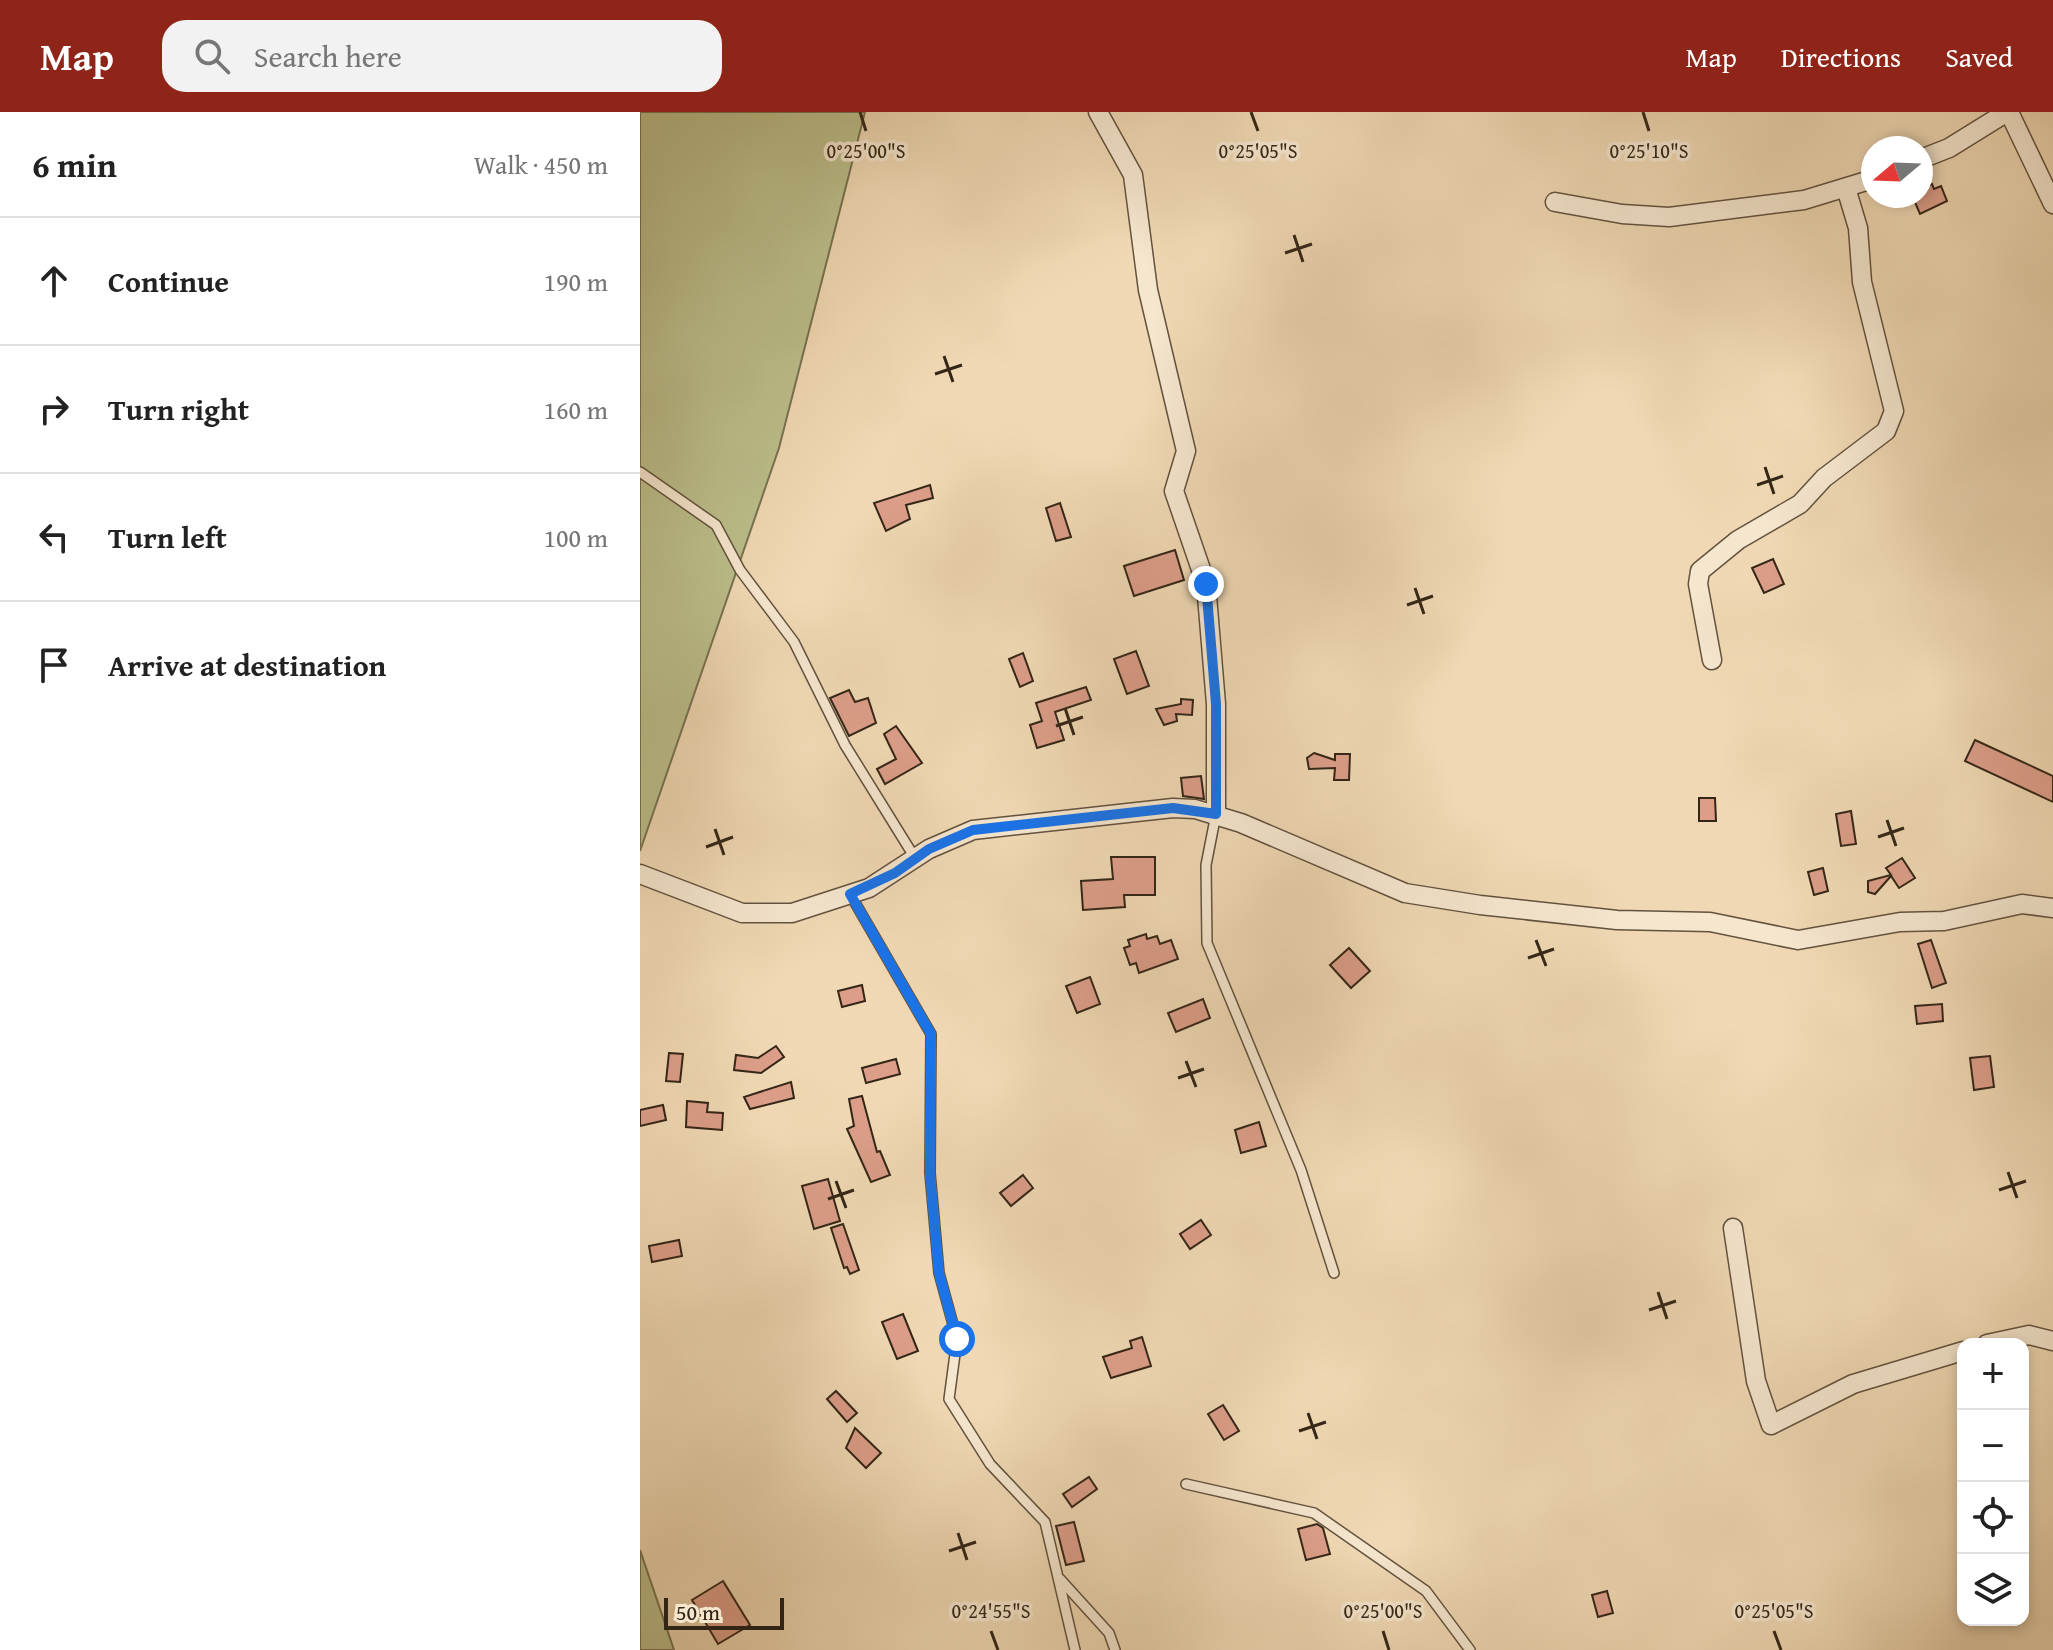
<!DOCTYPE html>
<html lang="en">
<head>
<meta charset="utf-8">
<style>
	:root { --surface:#fff; --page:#f2f2f2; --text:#222; --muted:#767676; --line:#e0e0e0; --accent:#8f2418 }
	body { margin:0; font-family:"Gentium Book Plus",serif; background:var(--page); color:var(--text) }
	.controls { position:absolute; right:24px; bottom:24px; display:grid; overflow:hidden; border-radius:16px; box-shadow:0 4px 12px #0003 }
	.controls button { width:72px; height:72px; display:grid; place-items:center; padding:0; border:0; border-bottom:2px solid var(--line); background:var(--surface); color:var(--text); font:40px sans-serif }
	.compass { position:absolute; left:1221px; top:24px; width:72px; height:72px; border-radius:50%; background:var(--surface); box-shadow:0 4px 12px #0003; rotate:251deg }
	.scale { position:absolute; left:24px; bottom:20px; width:120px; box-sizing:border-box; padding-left:8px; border:4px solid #342617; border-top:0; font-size:22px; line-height:28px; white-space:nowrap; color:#342617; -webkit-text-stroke:6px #f5e6ce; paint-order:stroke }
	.stop { position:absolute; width:24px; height:24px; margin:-18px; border:6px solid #1a73e8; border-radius:50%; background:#fff }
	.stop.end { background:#1a73e8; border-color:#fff; box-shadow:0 2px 8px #0008 }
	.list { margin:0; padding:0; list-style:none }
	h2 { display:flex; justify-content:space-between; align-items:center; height:104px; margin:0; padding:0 32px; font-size:34px }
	h2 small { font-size:26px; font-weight:400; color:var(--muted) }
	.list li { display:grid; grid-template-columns:52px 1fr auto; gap:24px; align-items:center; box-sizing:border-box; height:128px; padding:0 32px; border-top:2px solid var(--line) }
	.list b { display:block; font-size:30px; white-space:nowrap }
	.list em { font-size:26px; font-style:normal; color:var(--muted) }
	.icon { flex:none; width:44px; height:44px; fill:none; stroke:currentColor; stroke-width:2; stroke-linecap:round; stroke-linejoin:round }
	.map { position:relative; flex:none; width:1413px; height:1538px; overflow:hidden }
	header { display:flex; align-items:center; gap:48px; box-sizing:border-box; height:112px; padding:0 40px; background:var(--accent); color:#fff }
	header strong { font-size:38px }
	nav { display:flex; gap:44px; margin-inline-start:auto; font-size:28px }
	.search { width:560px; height:72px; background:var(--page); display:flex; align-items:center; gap:20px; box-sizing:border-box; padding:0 28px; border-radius:24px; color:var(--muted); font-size:30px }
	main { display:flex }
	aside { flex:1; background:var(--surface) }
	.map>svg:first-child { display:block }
	.green { fill:#bbbe8b; stroke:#787251; stroke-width:2 }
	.building { fill:#dc9e89; stroke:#342617; stroke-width:2 }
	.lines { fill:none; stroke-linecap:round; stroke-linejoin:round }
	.service-casing { stroke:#63523e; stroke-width:12 }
	.minor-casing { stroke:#63523e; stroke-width:21 }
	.service { stroke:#f5e6ce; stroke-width:9 }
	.minor { stroke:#f5e6ce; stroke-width:18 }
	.route { stroke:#1a73e8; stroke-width:10 }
	.ticks { fill:none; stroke:#342617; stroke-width:3 }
	.ticks-label { font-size:20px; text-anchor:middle; fill:#342617; stroke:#f5e6ce; stroke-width:7; stroke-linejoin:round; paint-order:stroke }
</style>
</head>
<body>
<header>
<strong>Map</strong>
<div class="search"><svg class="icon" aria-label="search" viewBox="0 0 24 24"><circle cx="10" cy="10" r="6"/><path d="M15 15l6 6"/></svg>Search here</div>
<nav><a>Map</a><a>Directions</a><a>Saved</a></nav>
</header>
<main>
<aside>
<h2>6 min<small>Walk · 450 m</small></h2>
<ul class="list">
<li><svg class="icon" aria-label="ahead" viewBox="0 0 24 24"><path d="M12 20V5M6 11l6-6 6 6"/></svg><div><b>Continue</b></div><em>190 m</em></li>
<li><svg class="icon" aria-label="right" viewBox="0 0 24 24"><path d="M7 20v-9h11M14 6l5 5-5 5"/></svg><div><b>Turn right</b></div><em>160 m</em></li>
<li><svg class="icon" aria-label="left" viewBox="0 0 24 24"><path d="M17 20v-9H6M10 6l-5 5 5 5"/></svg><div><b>Turn left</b></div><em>100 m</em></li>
<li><svg class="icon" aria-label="arrive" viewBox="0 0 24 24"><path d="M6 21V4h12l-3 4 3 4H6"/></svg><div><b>Arrive at destination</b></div></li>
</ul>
</aside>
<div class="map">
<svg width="1413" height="1538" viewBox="0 0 1413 1538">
	<rect width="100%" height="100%" fill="#efd8b3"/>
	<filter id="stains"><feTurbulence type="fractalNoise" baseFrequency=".0025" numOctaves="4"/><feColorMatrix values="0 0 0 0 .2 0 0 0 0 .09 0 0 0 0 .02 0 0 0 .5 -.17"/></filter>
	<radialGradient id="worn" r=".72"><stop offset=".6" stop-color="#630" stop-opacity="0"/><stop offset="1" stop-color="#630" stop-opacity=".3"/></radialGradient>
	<g class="green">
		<polygon points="0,0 225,0 139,336 0,739"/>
		<polygon points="0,1438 34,1538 0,1538"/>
	</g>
	<g class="building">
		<polygon points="1292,72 1294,77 1301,74 1307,89 1280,102 1274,88 1281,84 1281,77"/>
		<polygon points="290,373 293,386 266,393 270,407 246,419 234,391"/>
		<polygon points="420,391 431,425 416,429 406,396"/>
		<polygon points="535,438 544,468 494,484 484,454"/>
		<polygon points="1133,447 1144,472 1124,481 1112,456"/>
		<polygon points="496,539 509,574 487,582 474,547"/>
		<polygon points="383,541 393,569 380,575 369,547"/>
		<polygon points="446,575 451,588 415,600 424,628 397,636 390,613 402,609 396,591"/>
		<polygon points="209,578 215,590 228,586 236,611 209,624 190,586"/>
		<polygon points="541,587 553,588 552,603 536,602 537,609 524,613 516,597 541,592"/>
		<polygon points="256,614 282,651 245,672 237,657 256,647 244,622"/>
		<polygon points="1335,628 1413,664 1413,690 1325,649"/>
		<polygon points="674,641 695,648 695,642 710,642 709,668 694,668 695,656 669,657 667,646"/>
		<polygon points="561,664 564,687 543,684 541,666"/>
		<polygon points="1059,686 1075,686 1076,709 1059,709"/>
		<polygon points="1211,699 1216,732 1201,734 1196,702"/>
		<polygon points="471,745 515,745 515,783 484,783 485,795 443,798 441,769 473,767"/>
		<polygon points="1262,746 1275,766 1259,776 1251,764 1235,782 1228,780 1228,769 1251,763 1246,756"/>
		<polygon points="1183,756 1188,779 1174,783 1168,760"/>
		<polygon points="506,822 507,827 517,824 520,832 531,828 538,847 499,861 496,851 490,853 484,836 490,834 488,828"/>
		<polygon points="1291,828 1306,871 1292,876 1278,832"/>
		<polygon points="709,836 730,859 711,876 690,853"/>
		<polygon points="450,865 460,892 437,901 426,874"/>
		<polygon points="222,873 225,889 202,895 198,879"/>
		<polygon points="563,887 570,906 536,920 528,901"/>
		<polygon points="1302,892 1303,909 1277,912 1275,894"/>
		<polygon points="136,934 144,945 121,961 94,958 96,943 118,946"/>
		<polygon points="29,941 43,942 40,970 26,969"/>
		<polygon points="1350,944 1354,975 1334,978 1330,946"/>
		<polygon points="256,947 260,962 226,971 222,956"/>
		<polygon points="151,970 154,986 110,997 104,985"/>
		<polygon points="222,984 237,1040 240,1039 250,1063 231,1070 207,1017 214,1014 209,987"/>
		<polygon points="47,989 68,991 67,1000 83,1001 82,1018 46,1015"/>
		<polygon points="23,993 26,1008 0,1014 0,998"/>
		<polygon points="619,1010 626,1034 601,1041 595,1018"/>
		<polygon points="383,1063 393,1076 371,1094 360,1081"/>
		<polygon points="188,1067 200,1109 174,1117 162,1074"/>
		<polygon points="561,1108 571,1123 550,1137 540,1122"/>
		<polygon points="203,1112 219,1158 210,1162 207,1155 204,1156 191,1116"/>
		<polygon points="39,1128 42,1144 12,1150 9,1134"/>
		<polygon points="263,1202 278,1239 257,1247 242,1210"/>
		<polygon points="502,1225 511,1254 471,1266 463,1245 492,1236 490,1229"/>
		<polygon points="196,1279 217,1301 207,1310 187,1287"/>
		<polygon points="583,1293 599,1319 584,1328 568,1302"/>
		<polygon points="215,1316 241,1341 226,1356 206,1336"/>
		<polygon points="449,1365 457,1377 432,1395 423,1382"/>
		<polygon points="434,1410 444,1449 426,1453 416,1414"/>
		<polygon points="677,1412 683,1416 690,1442 666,1448 658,1417"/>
		<polygon points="83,1469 110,1513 78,1532 52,1488"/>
		<polygon points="967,1479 973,1501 958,1505 952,1483"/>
	</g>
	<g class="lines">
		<defs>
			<g id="service">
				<polyline points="0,360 76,413 100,458 154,530 205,633 275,746"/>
				<polyline points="576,702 566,753 567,831 661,1058 694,1161"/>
				<polyline points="210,782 291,922 290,1061 299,1161 317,1227 309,1287 350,1352 405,1410 435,1538"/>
				<polyline points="546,1372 674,1401 786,1479 830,1538"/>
				<polyline points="420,1467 469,1521 475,1538"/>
			</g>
			<g id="minor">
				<polyline points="458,0 493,63 508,178 546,339 534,379 566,472 576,592 576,702"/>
				<polyline points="1369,0 1413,92"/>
				<polyline points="1281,47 1309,36 1367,0"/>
				<polyline points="915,90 982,102 1029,105 1164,88 1233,67"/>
				<polyline points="1072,548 1058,472 1060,459 1098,428 1160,392 1184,366 1246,319 1254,299 1222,170 1218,116 1206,76"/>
				<polyline points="0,762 102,801 152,801 229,776 289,737 333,718 533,696 555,697 601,711 765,781 840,793 977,808 1070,810 1158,828 1260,810 1304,809 1382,792 1413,796"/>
				<polyline points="1093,1116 1116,1269 1131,1313 1213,1272 1323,1239"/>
				<polyline points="1347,1232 1389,1223 1413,1229"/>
			</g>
		</defs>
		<use href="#service" class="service-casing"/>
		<use href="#minor" class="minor-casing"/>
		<use href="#service" class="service"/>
		<use href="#minor" class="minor"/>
	</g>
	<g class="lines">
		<polyline class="route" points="317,1227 299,1161 290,1061 291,922 210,782 255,761 289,737 333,718 533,696 576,702 576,592 566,472"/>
	</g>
	<path class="ticks" d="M220,0L226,19M611,0L618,19M1003,0L1009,19M654,123L663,150M645,141L672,132M304,244L313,270M295,262L322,253M1125,355L1134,382M1117,373L1143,364M775,476L784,502M767,493L793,484M425,596L434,623M416,614L443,605M1247,708L1256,734M75,717L84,743M1238,725L1264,716M66,735L93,725M896,828L906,854M888,846L914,837M546,949L556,975M538,966L564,957M1368,1060L1377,1086M196,1069L206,1096M1359,1078L1386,1069M188,1087L214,1078M1018,1180L1027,1207M1009,1198L1036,1189M668,1301L677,1327M659,1319L686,1310M318,1421L327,1448M309,1439L336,1430M351,1519L358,1538M743,1519L749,1538M1134,1519L1141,1538"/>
	<g class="ticks-label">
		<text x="226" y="46">0°25'00"S</text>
		<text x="618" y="46">0°25'05"S</text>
		<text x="1009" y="46">0°25'10"S</text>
		<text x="351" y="1506">0°24'55"S</text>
		<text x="743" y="1506">0°25'00"S</text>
		<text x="1134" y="1506">0°25'05"S</text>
	</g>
	<rect width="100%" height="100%" filter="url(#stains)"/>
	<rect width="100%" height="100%" fill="url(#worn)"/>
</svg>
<div class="controls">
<button>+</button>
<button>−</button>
<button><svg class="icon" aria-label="locate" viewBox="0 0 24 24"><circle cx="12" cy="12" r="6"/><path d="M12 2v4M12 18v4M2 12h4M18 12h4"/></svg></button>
<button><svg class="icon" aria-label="layers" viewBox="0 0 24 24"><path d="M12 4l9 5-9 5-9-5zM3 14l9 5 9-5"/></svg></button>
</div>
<svg class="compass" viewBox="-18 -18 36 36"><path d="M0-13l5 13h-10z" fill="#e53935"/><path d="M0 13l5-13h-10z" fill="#767676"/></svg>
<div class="scale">50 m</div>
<div class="stop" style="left:317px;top:1227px"></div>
<div class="stop end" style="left:566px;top:472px"></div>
</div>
</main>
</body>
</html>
